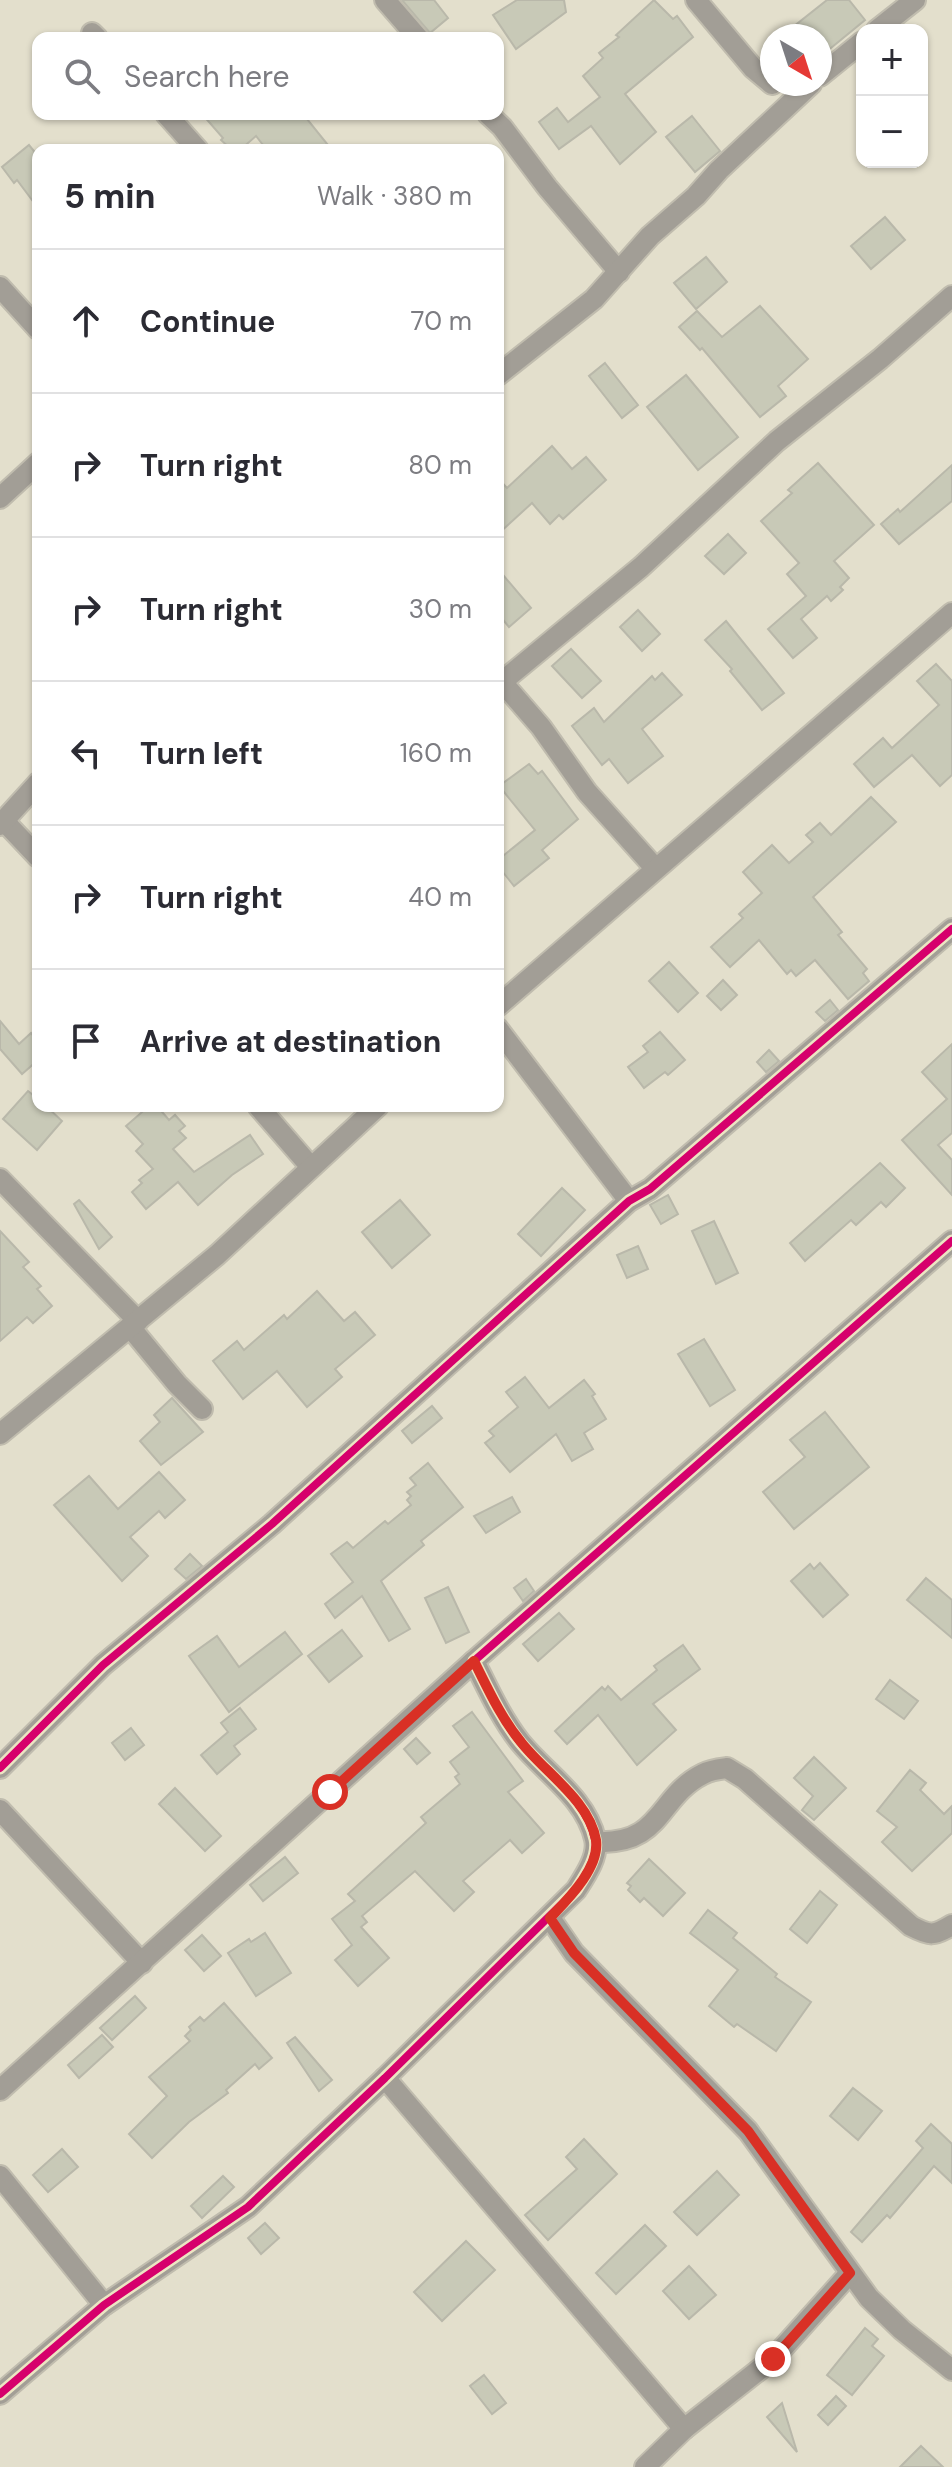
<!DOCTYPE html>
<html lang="en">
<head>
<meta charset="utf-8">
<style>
	:root { --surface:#fff; --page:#f7f7f7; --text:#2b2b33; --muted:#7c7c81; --line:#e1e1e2 }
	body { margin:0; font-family:"DM Sans",sans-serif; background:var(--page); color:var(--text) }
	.controls { position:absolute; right:24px; top:24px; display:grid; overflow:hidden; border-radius:16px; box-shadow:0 2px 6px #0004 }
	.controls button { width:72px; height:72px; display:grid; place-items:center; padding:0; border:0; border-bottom:2px solid var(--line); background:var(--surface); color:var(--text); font:40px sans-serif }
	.compass { position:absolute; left:760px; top:24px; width:72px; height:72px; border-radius:50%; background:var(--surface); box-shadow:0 2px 6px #0004; rotate:141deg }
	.stop { position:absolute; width:24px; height:24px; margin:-18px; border:6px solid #d93025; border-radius:50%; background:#fff }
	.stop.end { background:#d93025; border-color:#fff; box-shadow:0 2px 8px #0008 }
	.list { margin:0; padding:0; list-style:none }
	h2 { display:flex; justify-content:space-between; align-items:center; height:104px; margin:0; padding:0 32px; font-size:34px }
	h2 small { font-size:26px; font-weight:400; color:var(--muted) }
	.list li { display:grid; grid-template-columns:52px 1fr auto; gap:24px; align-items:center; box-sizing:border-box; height:144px; padding:0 32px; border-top:2px solid var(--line) }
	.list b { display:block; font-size:30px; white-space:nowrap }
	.list em { font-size:26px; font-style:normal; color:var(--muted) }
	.icon { flex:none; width:44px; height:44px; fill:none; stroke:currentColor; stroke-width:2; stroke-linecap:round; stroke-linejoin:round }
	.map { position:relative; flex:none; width:952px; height:2467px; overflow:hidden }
	.search { position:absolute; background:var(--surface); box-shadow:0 2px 6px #0004; left:32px; top:32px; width:472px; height:88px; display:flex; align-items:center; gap:20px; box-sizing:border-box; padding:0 28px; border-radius:16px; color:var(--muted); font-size:30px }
	.panel { position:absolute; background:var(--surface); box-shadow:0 2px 6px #0004; left:32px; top:144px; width:472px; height:968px; border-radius:16px }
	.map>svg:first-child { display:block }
	.building { fill:#c8c9b7; stroke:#b9b8aa; stroke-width:2 }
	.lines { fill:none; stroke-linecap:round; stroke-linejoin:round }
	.minor-casing { stroke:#c0bcae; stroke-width:24 }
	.minor { stroke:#a29e96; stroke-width:20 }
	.cycleway-casing { stroke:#ece5c3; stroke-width:13 }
	.cycleway { stroke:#d6006c; stroke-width:8 }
	.route { stroke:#d93025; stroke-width:10 }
</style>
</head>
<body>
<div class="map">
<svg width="952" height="2467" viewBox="0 0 952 2467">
	<rect width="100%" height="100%" fill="#e3dfcc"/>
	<g class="building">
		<polygon points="402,0 434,0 448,18 430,33"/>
		<polygon points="517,0 564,0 566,12 516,49 493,15"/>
		<polygon points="654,0 673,19 677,16 693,37 625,94 656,132 620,164 591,126 559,149 539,122 557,108 568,122 600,97 583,76 603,58 599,53 619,37 616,35"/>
		<polygon points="827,0 849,0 865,20 820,57 820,36 801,36 793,27"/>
		<polygon points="202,114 303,114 332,150 267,150 256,136 240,150 232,150 221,140 223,138"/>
		<polygon points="692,116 720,151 695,172 666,137"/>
		<polygon points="29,145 38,156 38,208 17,180 14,183 2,167"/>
		<polygon points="885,217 905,240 871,269 851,246"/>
		<polygon points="706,257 727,282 696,309 674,283"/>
		<polygon points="760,306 808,359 778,386 786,396 760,417 702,348 700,350 679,327 697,311 722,337"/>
		<polygon points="605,363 638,405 622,418 589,376"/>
		<polygon points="686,375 738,437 698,470 647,407"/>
		<polygon points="552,446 572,469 586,457 606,480 563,519 559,515 550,524 532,503 498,534 498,478 507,488"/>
		<polygon points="818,463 874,525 834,561 849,578 840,587 843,590 831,601 827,596 801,619 817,638 793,658 768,629 806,596 787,574 799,563 761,521 792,493 788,490"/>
		<polygon points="952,465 952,501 899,544 881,524 898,509 900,512"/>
		<polygon points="728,534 746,553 724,574 705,556"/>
		<polygon points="498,569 531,608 509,627 498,614"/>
		<polygon points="638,610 660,634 642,651 620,627"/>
		<polygon points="726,621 784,693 762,710 730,671 732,669 705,640"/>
		<polygon points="571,649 601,681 582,698 552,666"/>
		<polygon points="936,664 952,681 952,775 940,786 912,755 874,787 854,764 883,738 892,748 939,705 917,681"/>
		<polygon points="662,673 682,695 642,729 663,756 628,783 609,759 602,765 572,726 594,708 604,722 652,676 655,680"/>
		<polygon points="529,764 538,774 542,771 578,819 542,850 549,858 514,886 498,866 498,860 535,830 499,786"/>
		<polygon points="871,797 896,822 813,897 842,932 838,935 867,969 863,973 869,981 848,999 815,960 796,976 791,970 787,974 759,940 730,967 711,947 743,918 739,914 762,893 743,872 772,845 789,863 813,842 806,835 820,823 831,835"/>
		<polygon points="669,962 698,993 678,1012 649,981"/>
		<polygon points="723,980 737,995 721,1010 707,996"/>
		<polygon points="830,1000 838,1010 825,1021 816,1012"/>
		<polygon points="0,1021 19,1044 31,1033 38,1041 38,1060 22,1074 0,1049"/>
		<polygon points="660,1032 685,1060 668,1075 665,1072 644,1088 628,1067 648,1052 643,1046"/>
		<polygon points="952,1044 952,1133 938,1145 952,1160 952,1195 902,1140 947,1099 922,1072"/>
		<polygon points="769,1050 779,1061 766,1072 757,1062"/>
		<polygon points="28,1091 38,1099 38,1106 46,1106 62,1121 37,1150 3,1119"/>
		<polygon points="149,1106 157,1106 169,1120 175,1115 185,1126 179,1131 186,1138 173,1149 194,1172 250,1135 263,1154 232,1175 198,1205 178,1182 146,1209 132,1192 142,1183 139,1180 153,1169 136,1151 143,1144 126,1126"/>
		<polygon points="880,1163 905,1188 886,1207 881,1202 856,1225 851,1220 805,1261 790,1243"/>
		<polygon points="562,1188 585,1210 541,1256 518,1234"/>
		<polygon points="668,1195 678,1214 661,1224 650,1205"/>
		<polygon points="79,1200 112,1237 99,1249 74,1204"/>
		<polygon points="400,1200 430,1235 392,1268 362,1232"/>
		<polygon points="714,1221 738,1273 716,1284 692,1231"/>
		<polygon points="0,1231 29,1262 23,1267 41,1286 37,1289 52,1306 33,1323 27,1317 0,1341"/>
		<polygon points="638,1246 648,1269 627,1278 617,1255"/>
		<polygon points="317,1291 344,1321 355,1312 375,1335 335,1369 342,1377 307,1407 277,1371 243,1399 213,1361 237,1341 244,1350 284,1315 287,1319"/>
		<polygon points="704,1339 735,1390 710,1406 678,1354"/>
		<polygon points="525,1377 549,1408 584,1380 595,1394 592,1396 606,1419 584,1433 593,1449 572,1461 556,1434 510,1472 485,1443 494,1436 489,1431 518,1407 506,1392"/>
		<polygon points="172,1398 203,1432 161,1465 140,1441 160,1422 154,1415"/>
		<polygon points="432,1406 442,1418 412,1443 402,1431"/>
		<polygon points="825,1412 869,1467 794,1529 763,1492 805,1457 790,1440"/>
		<polygon points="428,1463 463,1507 421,1541 424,1545 381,1581 410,1629 389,1641 362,1596 335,1618 325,1604 353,1582 331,1554 347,1542 353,1548 385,1521 388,1524 411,1505 407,1500 411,1496 407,1492 416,1485 410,1478"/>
		<polygon points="159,1472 185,1500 165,1518 159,1511 130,1537 148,1556 122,1581 54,1505 89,1476 118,1509"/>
		<polygon points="512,1497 520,1512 486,1533 474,1516"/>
		<polygon points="190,1554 202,1566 186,1579 175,1569"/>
		<polygon points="820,1563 848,1595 823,1617 791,1581 810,1564 814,1569"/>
		<polygon points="926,1578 952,1600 952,1638 907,1600"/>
		<polygon points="526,1579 534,1591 523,1601 514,1588"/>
		<polygon points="448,1587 469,1632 446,1643 425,1598"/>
		<polygon points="559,1613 574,1629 538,1661 523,1644"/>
		<polygon points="342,1630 362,1656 329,1682 308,1656"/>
		<polygon points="285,1632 302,1654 229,1712 189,1656 217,1636 239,1667"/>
		<polygon points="683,1645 700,1669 653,1704 676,1730 637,1765 598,1715 567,1744 555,1731 602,1687 605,1690 608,1686 621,1700 657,1670 654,1666"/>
		<polygon points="890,1680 918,1701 904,1719 876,1699"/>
		<polygon points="240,1708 256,1729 234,1746 240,1754 217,1774 201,1755 228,1732 221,1723"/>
		<polygon points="472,1712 523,1781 508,1792 544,1833 522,1853 510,1840 463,1881 474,1892 454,1911 415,1871 362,1916 367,1922 361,1927 389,1958 358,1986 335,1960 352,1945 332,1919 355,1901 348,1894 426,1823 421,1817 460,1784 455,1777 459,1774 450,1762 469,1747 453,1726"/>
		<polygon points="131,1728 144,1745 125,1760 112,1743"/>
		<polygon points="416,1738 430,1753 417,1764 404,1749"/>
		<polygon points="814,1757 846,1788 814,1820 802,1810 813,1796 794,1778"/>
		<polygon points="910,1770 926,1783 920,1790 944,1814 952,1806 952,1833 912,1871 882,1842 897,1827 877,1811"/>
		<polygon points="175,1788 221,1836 205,1851 159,1804"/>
		<polygon points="285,1857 298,1873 263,1901 250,1885"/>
		<polygon points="649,1859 685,1893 663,1916 644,1898 640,1902 628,1890 631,1886 627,1883"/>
		<polygon points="820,1891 837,1905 807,1943 790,1929"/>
		<polygon points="708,1910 737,1933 733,1938 777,1974 775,1977 811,2002 776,2051 737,2024 734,2027 709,2006 738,1970 690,1933"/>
		<polygon points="265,1933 291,1973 256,1996 228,1953 249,1939 251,1942"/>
		<polygon points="202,1935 221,1956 204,1971 185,1950"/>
		<polygon points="135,1996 146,2008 112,2040 100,2028"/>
		<polygon points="224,2003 272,2058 259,2069 255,2064 226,2090 228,2093 189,2122 152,2158 129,2134 167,2096 149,2077 190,2041 185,2036 191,2030 189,2027 200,2017 204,2021"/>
		<polygon points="102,2035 113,2047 79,2078 68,2065"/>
		<polygon points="295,2037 332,2080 319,2091 287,2043"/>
		<polygon points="853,2088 882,2111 858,2140 830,2116"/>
		<polygon points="931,2124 952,2144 952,2183 934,2166 890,2218 887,2215 862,2242 851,2232 923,2148 916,2141"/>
		<polygon points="584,2139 617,2174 548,2240 525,2215 577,2169 566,2157"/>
		<polygon points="62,2149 78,2167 48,2192 33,2175"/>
		<polygon points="717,2171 739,2195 697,2235 674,2212"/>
		<polygon points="223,2176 234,2187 202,2218 191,2206"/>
		<polygon points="265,2223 279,2238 261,2254 248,2238"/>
		<polygon points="645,2225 666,2246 616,2294 596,2273"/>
		<polygon points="466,2241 495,2270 442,2321 414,2292"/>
		<polygon points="689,2266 716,2295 689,2319 663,2291"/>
		<polygon points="865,2328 878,2339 872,2346 884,2356 852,2395 827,2375"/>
		<polygon points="484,2375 506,2403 492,2414 470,2386"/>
		<polygon points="836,2396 846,2406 828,2425 818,2415"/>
		<polygon points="782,2403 797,2452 767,2417"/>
		<polygon points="921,2446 943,2467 900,2467"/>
	</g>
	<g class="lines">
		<defs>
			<g id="minor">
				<polyline points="385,0 418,38"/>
				<polyline points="696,0 753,68 772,84"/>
				<polyline points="877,30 915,0"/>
				<polyline points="92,33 97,38"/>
				<polyline points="820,76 862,42"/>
				<polyline points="166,114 198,150"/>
				<polyline points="488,114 502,127 547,187 619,272"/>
				<polyline points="0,287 38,329"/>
				<polyline points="498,375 594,299 650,236 696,196 719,170 811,84"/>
				<polyline points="0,498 38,463"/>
				<polyline points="502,682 541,727 587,792 655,868"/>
				<polyline points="498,685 641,567 777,441 880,359 952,296"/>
				<polyline points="4,821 38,857"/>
				<polyline points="0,825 38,783"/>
				<polyline points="498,1006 952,613"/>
				<polyline points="498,1029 629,1201"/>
				<polyline points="258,1106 310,1166"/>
				<polyline points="0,1179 138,1321"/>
				<polyline points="130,1327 177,1384 202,1409"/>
				<polyline points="0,1434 217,1255 378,1106"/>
				<polyline points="0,1768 103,1665 272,1524 629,1201 650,1189 952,929"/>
				<polyline points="0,1810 142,1963"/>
				<path d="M596,1842C663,1845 657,1797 703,1774C710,1770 719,1769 727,1768L745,1779L911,1926C930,1936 934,1936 952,1925"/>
				<polyline points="550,1918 574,1953 748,2131 869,2298 902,2330 952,2370"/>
				<polyline points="385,2078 684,2429"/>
				<polyline points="0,2090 474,1661"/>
				<polyline points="0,2176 104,2305"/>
				<path d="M0,2394L104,2305L248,2207L385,2078L576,1890C585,1876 599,1856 595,1839C586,1798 545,1773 520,1742C501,1718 488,1689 474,1661L952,1241"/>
				<polyline points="645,2467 684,2429 773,2359 850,2273"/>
			</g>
		</defs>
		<use href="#minor" class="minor-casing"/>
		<use href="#minor" class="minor"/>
		<defs>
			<g id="cycleway">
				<polyline points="0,1768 103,1665 272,1524 629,1201 650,1189 952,929"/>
				<path d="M0,2394L104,2305L248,2207L385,2078L576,1890C585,1876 599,1856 595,1839C586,1798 545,1773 520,1742C501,1718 488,1689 474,1661L952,1241"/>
			</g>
		</defs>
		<use href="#cycleway" class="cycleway-casing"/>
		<use href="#cycleway" class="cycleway"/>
	</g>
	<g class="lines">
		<path class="route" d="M330,1792L474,1661C488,1689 501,1718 521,1742C544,1772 589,1800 596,1840C600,1868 567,1900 550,1918L574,1953L748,2131L850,2273L773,2359"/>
	</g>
</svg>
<div class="controls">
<button>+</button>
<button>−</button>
</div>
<svg class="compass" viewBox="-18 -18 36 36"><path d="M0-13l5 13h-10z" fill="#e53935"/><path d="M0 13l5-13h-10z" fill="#7c7c81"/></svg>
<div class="stop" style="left:330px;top:1792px"></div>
<div class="stop end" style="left:773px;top:2359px"></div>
<div class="search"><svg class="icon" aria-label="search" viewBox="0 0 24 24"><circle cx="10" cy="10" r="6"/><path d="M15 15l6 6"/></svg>Search here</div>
<section class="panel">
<h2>5 min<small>Walk · 380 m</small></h2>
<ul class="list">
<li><svg class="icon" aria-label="ahead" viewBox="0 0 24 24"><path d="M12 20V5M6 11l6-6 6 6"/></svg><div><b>Continue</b></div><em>70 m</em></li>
<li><svg class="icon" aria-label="right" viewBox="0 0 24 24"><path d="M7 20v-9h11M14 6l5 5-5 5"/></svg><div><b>Turn right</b></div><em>80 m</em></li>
<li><svg class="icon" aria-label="right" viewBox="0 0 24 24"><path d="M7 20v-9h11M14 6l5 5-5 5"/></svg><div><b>Turn right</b></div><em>30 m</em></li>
<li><svg class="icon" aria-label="left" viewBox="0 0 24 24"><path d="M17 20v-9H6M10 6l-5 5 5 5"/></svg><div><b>Turn left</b></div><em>160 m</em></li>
<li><svg class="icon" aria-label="right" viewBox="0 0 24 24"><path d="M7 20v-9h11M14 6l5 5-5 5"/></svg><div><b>Turn right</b></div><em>40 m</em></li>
<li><svg class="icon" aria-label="arrive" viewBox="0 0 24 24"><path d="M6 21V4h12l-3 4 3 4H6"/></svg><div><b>Arrive at destination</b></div></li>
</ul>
</section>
</div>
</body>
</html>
